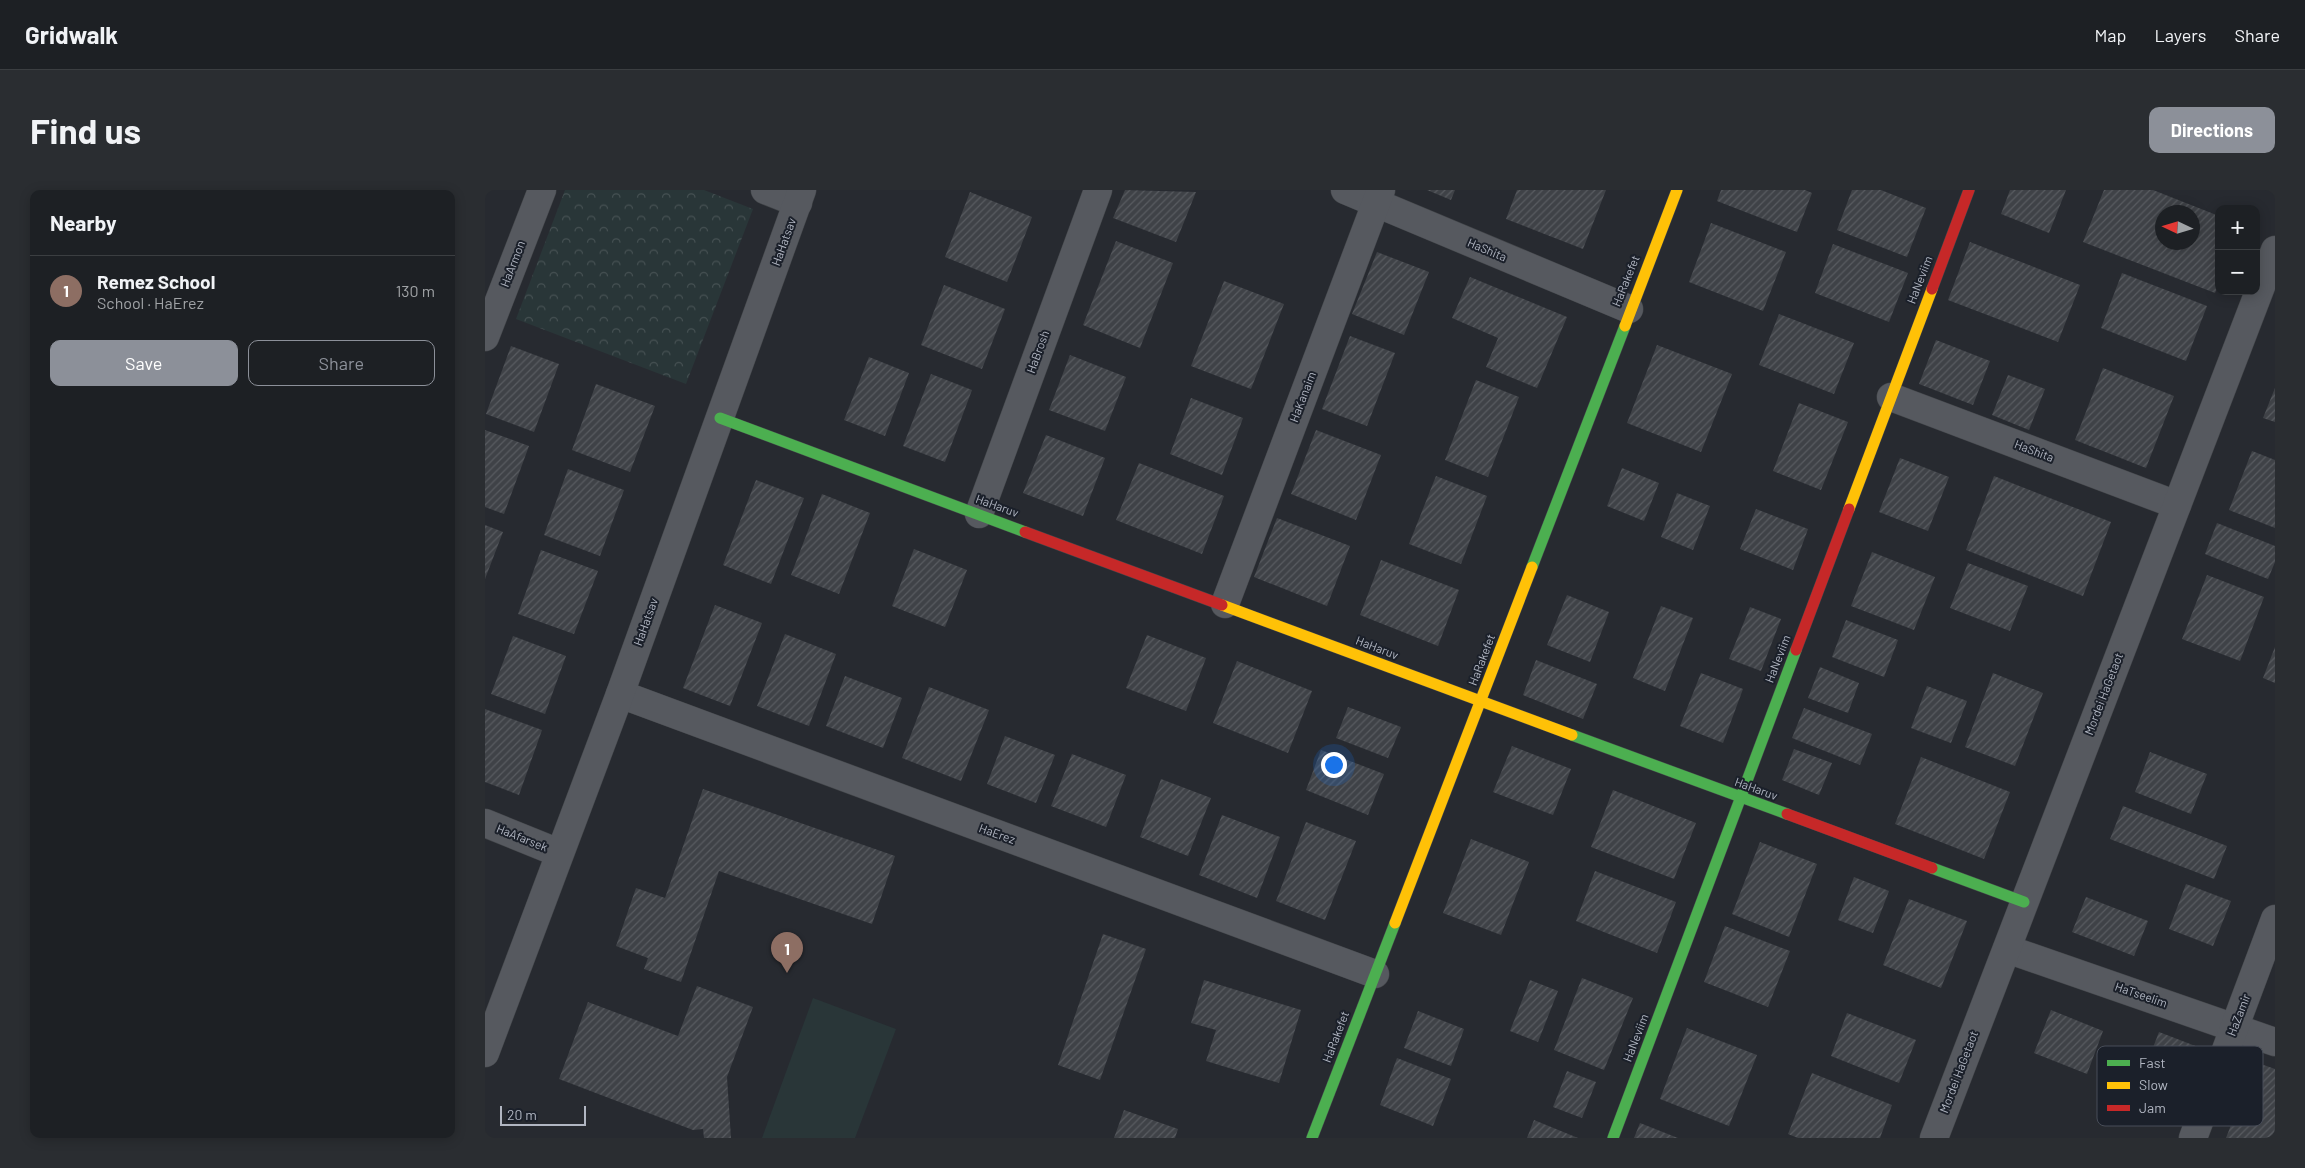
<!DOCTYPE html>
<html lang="en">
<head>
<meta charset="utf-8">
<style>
	:root { --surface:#1d2024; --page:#2a2d31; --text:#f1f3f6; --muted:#a0a3a6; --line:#3b3e41; --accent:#8c9099 }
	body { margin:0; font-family:Barlow,sans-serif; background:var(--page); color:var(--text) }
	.controls { position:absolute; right:15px; top:15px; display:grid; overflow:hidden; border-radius:10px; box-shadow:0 2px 12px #0003 }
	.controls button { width:45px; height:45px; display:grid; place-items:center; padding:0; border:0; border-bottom:1px solid var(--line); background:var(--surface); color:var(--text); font:25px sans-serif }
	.compass { position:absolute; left:1670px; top:15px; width:45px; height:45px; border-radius:50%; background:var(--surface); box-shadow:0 2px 12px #0003; rotate:274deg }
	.scale { position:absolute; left:15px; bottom:12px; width:86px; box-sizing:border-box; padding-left:5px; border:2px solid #b1b6c2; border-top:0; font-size:14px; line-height:18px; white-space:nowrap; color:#b1b6c2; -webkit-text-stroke:4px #1b202a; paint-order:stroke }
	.you { position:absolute; left:848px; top:574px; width:18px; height:18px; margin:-12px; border:4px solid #fff; border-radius:50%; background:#1a73e8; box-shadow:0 0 0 8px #1a73e833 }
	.badge { display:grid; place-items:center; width:32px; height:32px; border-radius:50%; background:var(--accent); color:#fff; font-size:16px; font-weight:700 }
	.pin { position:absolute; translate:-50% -41px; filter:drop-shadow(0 1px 2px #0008) }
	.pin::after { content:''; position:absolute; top:26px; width:18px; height:15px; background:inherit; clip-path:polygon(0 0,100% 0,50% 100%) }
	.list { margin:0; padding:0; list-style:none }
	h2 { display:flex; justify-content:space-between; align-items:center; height:65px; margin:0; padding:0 20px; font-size:21px }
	h2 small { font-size:16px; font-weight:400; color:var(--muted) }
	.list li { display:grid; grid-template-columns:32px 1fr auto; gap:15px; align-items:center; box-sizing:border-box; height:70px; padding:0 20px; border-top:1px solid var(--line) }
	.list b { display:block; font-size:19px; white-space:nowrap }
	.list p { margin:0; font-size:16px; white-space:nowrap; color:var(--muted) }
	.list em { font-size:16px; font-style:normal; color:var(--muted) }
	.actions { display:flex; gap:10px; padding:15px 20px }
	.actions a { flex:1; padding:11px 0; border:1px solid var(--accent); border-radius:10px; text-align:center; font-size:18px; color:var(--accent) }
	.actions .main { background:var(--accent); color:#fff }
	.map { position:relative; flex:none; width:1790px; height:948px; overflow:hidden; border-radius:10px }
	header { display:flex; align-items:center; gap:30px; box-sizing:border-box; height:70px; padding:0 25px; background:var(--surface); border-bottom:1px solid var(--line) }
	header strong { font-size:24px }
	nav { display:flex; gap:28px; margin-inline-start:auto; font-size:18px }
	.intro { display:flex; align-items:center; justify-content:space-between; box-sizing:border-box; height:120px; padding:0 30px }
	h1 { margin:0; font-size:35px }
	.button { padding:12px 22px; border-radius:10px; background:var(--accent); color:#fff; font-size:18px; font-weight:700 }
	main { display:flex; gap:30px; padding:0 30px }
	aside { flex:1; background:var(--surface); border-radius:10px; box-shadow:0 2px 12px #0003 }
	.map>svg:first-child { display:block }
	.park { fill:url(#park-crowns) }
	.pitch { fill:#293638 }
	.building { fill:url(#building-hatch); fill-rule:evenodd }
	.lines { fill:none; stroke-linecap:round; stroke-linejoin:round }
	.street-casing { stroke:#424549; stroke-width:29 }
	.fast-casing { stroke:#424549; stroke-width:12 }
	.slow-casing { stroke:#424549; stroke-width:12 }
	.jam-casing { stroke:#424549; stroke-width:12 }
	.street { stroke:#56595f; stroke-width:28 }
	.fast { stroke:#4caf50; stroke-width:11 }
	.slow { stroke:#ffc107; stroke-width:11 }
	.jam { stroke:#c62828; stroke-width:11 }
	.labels { text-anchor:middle; stroke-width:4; stroke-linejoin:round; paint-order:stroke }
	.street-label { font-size:12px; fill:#b1b6c2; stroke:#1b202a }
	.key { fill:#1b202a; stroke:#484d58; stroke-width:1 }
	.key-label { font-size:14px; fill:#b1b6c2 }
</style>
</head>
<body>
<header>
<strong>Gridwalk</strong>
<nav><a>Map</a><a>Layers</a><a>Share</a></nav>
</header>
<div class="intro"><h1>Find us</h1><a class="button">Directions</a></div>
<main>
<aside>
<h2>Nearby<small></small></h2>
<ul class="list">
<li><span class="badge" style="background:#8d6e63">1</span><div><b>Remez School</b><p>School · HaErez</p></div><em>130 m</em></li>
</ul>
<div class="actions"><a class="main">Save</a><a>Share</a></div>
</aside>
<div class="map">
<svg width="1790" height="948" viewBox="0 0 1790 948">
	<defs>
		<pattern id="park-crowns" width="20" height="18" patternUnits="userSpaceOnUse" patternTransform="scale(1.25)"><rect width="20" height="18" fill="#293638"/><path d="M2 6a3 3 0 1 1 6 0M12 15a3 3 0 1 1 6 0" fill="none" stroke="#465153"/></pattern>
		<pattern id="building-hatch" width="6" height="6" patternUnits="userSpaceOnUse" patternTransform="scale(1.25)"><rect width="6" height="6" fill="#3f4247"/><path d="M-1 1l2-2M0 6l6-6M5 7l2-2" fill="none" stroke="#585b60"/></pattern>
	</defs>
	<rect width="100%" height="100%" fill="#272a30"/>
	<polygon class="park" points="80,0 219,0 268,19 201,194 31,129"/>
	<polygon class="pitch" points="328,808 411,839 370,948 277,948"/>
	<g class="building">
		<polygon points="640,0 711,2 691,52 628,28"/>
		<polygon points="942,0 970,0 966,10"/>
		<polygon points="1032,0 1121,0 1098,59 1021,29"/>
		<polygon points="1236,0 1320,0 1327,3 1312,42 1232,11"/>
		<polygon points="1367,0 1396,0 1441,18 1422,67 1352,40"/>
		<polygon points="1525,0 1581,0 1564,43 1516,24"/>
		<path d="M1619,0H1668L1734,26V94L1730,103L1598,52ZM1678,22H1708V52H1678Z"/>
		<polygon points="485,2 547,27 522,92 460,67"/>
		<polygon points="1226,33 1301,62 1278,121 1204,92"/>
		<polygon points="631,51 688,73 655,158 598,135"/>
		<polygon points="1485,52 1595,95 1573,152 1463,110"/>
		<polygon points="1348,54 1423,83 1404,132 1330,103"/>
		<polygon points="892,62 944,82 919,145 867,124"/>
		<polygon points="1637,83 1722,116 1701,171 1616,138"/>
		<polygon points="985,87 1082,127 1052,198 1001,177 1013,148 967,128"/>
		<polygon points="739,91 799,114 766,199 706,176"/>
		<polygon points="459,95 520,119 497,179 436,155"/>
		<polygon points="1294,124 1369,153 1349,204 1274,175"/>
		<polygon points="865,146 910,163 882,236 837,219"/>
		<polygon points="1451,150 1505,171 1488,215 1434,194"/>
		<polygon points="1172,155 1247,184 1216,262 1142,233"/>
		<polygon points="26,156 74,174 49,242 1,224"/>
		<polygon points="585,165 641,187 620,241 564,220"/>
		<polygon points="384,167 424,183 400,246 359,230"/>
		<polygon points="1618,178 1689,206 1661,278 1590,250"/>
		<polygon points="446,184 487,200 460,272 418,256"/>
		<polygon points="1523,185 1560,199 1544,240 1507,225"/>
		<polygon points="991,190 1034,207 1003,287 960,270"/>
		<polygon points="111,194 170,216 145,282 87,260"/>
		<polygon points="1790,198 1790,232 1778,228"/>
		<polygon points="706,208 758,228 737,285 685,264"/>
		<polygon points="1314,213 1363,232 1336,300 1288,281"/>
		<polygon points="0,240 44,256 19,324 0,317"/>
		<polygon points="831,240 896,265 871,330 806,304"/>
		<polygon points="561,245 620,268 598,326 538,303"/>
		<polygon points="1767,261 1790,270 1790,338 1744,320"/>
		<polygon points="1415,268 1464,287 1443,341 1394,322"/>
		<polygon points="654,273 739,306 717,364 631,330"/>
		<polygon points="1137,278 1174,293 1159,331 1122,316"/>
		<polygon points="83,279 139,300 115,366 59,345"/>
		<polygon points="951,286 1002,306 976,374 924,354"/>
		<polygon points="1509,286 1626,332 1598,406 1481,360"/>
		<polygon points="271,290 319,308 286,394 238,375"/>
		<polygon points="1192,303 1225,316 1208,360 1176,347"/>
		<polygon points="337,304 385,323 354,404 306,385"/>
		<polygon points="1271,319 1323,339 1308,380 1255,359"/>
		<polygon points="792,328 865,356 842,416 769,387"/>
		<polygon points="1732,333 1790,356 1790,372 1783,389 1720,364"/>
		<polygon points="0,335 18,342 0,389"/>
		<polygon points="429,359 482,380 460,437 407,416"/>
		<polygon points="56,360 113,381 89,444 33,424"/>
		<polygon points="1387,362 1450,387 1429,440 1366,416"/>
		<polygon points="896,370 974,400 953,456 875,425"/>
		<polygon points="1483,373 1543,396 1525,441 1465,418"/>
		<polygon points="1722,385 1779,407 1755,471 1697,449"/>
		<polygon points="1082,405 1124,422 1105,472 1062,455"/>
		<polygon points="230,415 277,433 245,516 198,498"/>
		<polygon points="1176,416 1208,428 1180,501 1148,488"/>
		<polygon points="1265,417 1296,429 1276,481 1244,469"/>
		<polygon points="1361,430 1413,450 1399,487 1347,467"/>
		<polygon points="300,444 351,464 324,536 272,516"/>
		<polygon points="662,445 721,468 701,521 641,498"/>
		<polygon points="28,446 81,466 60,524 6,504"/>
		<polygon points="1790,457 1790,493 1778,488"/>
		<polygon points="1051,470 1112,494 1098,529 1038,505"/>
		<polygon points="752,471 827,501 803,563 728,533"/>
		<polygon points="1335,477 1374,493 1363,523 1323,508"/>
		<polygon points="1216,483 1258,499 1238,553 1195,536"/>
		<polygon points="1508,483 1558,503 1530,576 1480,557"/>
		<polygon points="360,486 417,508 398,558 341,536"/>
		<polygon points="1442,496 1482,511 1466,553 1426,538"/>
		<polygon points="444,497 504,520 476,591 417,568"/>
		<polygon points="863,517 916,537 903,568 851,548"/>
		<polygon points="1319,518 1387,544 1375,575 1307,548"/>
		<polygon points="0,519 57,540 34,605 0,592"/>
		<polygon points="520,546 570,565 551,613 502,594"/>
		<polygon points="1027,556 1086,579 1068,625 1008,602"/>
		<polygon points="1309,559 1347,573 1334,605 1297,590"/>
		<polygon points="836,560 899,584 883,625 821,600"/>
		<polygon points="1665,562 1722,584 1706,624 1650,602"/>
		<polygon points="587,564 641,585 621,637 566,616"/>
		<polygon points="1436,567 1525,602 1499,669 1410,634"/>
		<polygon points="676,589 726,608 703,666 655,647"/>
		<polygon points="218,599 410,666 387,734 234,681 196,792 159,779 163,768 131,756 151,698 180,708"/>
		<polygon points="1128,600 1211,633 1189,689 1106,657"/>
		<polygon points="1638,616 1742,656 1729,689 1625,649"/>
		<polygon points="737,625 795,647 772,708 714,685"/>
		<polygon points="821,632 871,651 840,730 791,711"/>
		<polygon points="986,649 1044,672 1016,745 958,723"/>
		<polygon points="1275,652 1332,674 1304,747 1247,724"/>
		<polygon points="1110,681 1191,712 1172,763 1091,731"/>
		<polygon points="1369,687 1404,701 1388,743 1353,730"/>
		<polygon points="1701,694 1746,711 1728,756 1684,739"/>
		<polygon points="1601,707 1663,731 1649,766 1587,742"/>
		<polygon points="1424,709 1482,731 1456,798 1398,775"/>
		<polygon points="1240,736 1305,761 1283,817 1219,792"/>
		<polygon points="618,744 661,759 615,890 573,875"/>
		<polygon points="1097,788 1148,808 1119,880 1069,860"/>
		<polygon points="719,790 816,820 794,893 721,871 731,840 706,833"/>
		<polygon points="1045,790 1073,801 1053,852 1025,841"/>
		<polygon points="212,796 268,817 242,887 246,948 219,948 218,939 208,940 74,889 103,812 193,846"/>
		<polygon points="1566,820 1618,841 1602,884 1549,863"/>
		<polygon points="933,821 979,839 966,876 919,858"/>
		<polygon points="1362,823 1431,850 1414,893 1346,866"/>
		<polygon points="1202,838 1272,865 1244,936 1175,909"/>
		<polygon points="1674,842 1713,857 1694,906 1655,891"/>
		<polygon points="912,868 966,889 948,936 895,915"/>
		<polygon points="1770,872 1790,879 1790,948 1741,948"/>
		<polygon points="1082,881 1111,892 1097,928 1068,917"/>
		<polygon points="1327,883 1407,915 1395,948 1313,948 1303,944"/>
		<polygon points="639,920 693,939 690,948 629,948"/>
		<polygon points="1049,930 1093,948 1042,948"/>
		<polygon points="1155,933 1193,948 1149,948"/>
	</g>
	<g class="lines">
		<defs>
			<g id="street">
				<polyline points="280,0 313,13"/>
				<polyline points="860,0 1144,119"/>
				<polyline points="0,147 57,0"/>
				<polyline points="1406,207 1692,315"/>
				<polyline points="494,324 613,0"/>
				<polyline points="740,414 896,0"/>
				<polyline points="135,504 890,784"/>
				<polyline points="0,633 74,663"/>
				<polyline points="1522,759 1790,852"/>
				<polyline points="0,863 135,504 317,0"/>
				<polyline points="1449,948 1790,60"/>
				<polyline points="1708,948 1790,729"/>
			</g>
			<g id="fast">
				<polyline points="235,228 540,342"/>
				<polyline points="1047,377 1140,136"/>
				<polyline points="1087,545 1302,624"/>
				<polyline points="1447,678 1539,712"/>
				<polyline points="827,948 910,733"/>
				<polyline points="1128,948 1311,460"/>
			</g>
			<g id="slow">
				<polyline points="1140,136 1192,0"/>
				<polyline points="1364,319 1447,99"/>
				<polyline points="737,415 1087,545"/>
				<polyline points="910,733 1047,377"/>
			</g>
			<g id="jam">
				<polyline points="1447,99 1484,0"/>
				<polyline points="540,342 737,415"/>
				<polyline points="1311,460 1364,319"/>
				<polyline points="1302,624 1447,678"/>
			</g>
		</defs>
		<use href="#street" class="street-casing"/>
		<use href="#fast" class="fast-casing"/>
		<use href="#slow" class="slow-casing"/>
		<use href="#jam" class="jam-casing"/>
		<use href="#street" class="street"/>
		<use href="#fast" class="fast"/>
		<use href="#slow" class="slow"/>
		<use href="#jam" class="jam"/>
	</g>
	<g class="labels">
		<g class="street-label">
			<text transform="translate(299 52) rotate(-70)" y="4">HaHatsav</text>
			<text transform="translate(1002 60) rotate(23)" y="4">HaShita</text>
			<text transform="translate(28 74) rotate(-69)" y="4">HaArmon</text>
			<text transform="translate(1435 90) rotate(-69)" y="4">HaNeviim</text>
			<text transform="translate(1141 91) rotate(-68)" y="4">HaRakefet</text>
			<text transform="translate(553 162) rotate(-70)" y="4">HaBrosh</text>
			<text transform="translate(818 207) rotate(-69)" y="4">HaKanaim</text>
			<text transform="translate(1549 261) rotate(21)" y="4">HaShita</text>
			<text transform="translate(512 316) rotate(20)" y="4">HaHaruv</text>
			<text transform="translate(161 432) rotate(-70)" y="4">HaHatsav</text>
			<text transform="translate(892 458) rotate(21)" y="4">HaHaruv</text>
			<text transform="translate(1293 469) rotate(-69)" y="4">HaNeviim</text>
			<text transform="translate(997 470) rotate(-69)" y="4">HaRakefet</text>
			<text transform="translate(1619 504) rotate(-69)" y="4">Mordei HaGetaot</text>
			<text transform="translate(1271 599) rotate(20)" y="4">HaHaruv</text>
			<text transform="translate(512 644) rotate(20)" y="4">HaErez</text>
			<text transform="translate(37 648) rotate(22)" y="4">HaAfarsek</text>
			<text transform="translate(1656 805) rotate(19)" y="4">HaTseelim</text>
			<text transform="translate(1754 825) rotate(-69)" y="4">HaZamir</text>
			<text transform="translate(851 847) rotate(-69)" y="4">HaRakefet</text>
			<text transform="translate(1151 848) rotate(-69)" y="4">HaNeviim</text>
			<text transform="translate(1474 882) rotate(-69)" y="4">Mordei HaGetaot</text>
		</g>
	</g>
	<rect x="1612" y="856" width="166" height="80" rx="8" class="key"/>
	<rect x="1622" y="870" width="23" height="6" fill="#4caf50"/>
	<rect x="1622" y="892" width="23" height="7" fill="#ffc107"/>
	<rect x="1622" y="915" width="23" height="6" fill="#c62828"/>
	<g class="key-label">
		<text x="1654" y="878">Fast</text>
		<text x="1654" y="900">Slow</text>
		<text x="1654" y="923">Jam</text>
	</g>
</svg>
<div class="controls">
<button>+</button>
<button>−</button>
</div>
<svg class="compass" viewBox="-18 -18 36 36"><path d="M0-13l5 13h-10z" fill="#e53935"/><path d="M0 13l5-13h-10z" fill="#a0a3a6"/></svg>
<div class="scale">20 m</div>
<div class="you"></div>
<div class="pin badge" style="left:302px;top:783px;background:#8d6e63">1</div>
</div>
</main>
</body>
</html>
